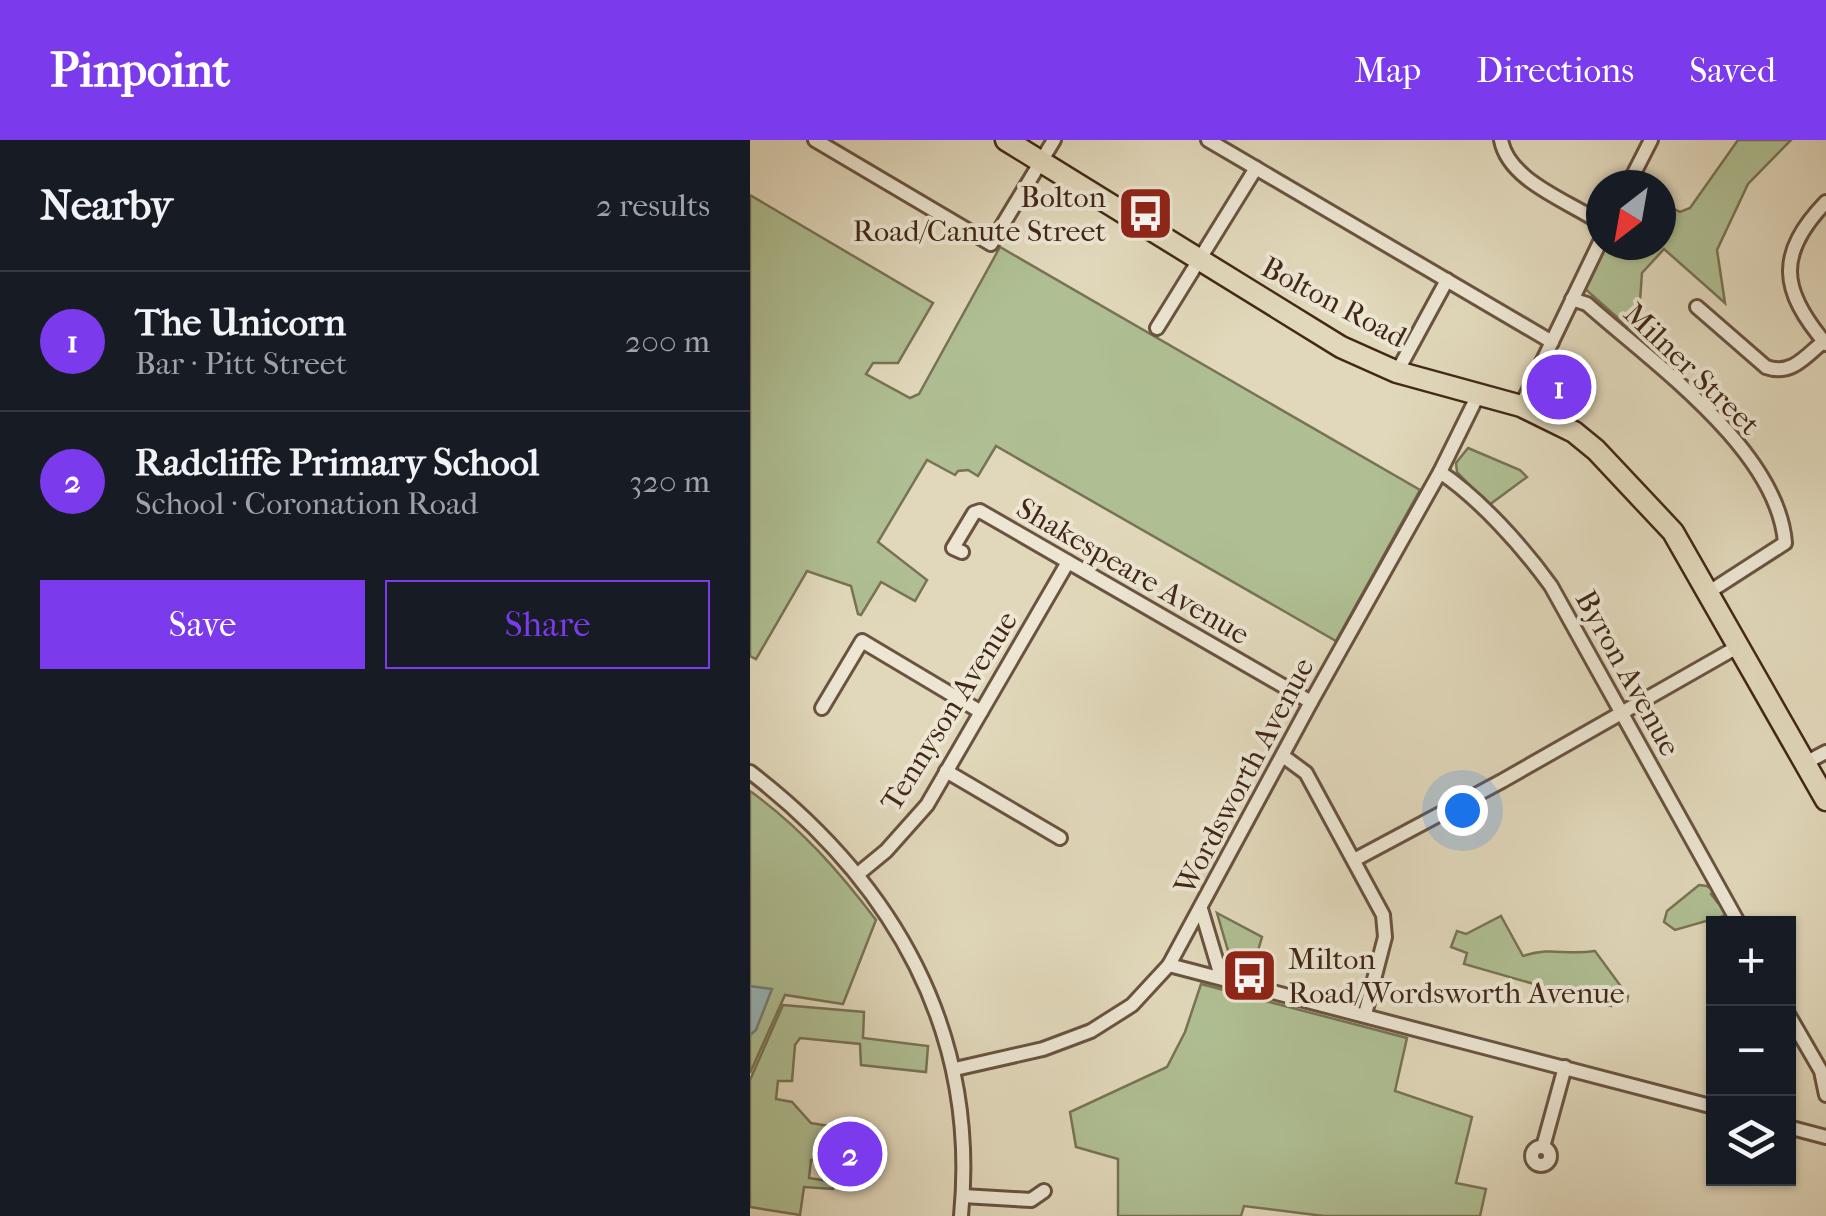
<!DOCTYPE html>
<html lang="en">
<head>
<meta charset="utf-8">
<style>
	:root { --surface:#171b24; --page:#20242c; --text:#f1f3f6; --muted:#9ea1a6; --line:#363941; --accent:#7c3aed }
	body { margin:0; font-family:"IM FELL French Canon",serif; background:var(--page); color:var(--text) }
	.controls { position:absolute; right:30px; bottom:30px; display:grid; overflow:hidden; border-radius:0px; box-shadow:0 2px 8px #0004 }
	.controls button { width:90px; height:90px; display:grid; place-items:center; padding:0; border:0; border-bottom:2px solid var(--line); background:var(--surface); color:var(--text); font:50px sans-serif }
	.compass { position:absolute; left:836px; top:30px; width:90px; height:90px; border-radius:50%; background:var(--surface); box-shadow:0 2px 8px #0004; rotate:211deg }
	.you { position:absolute; left:712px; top:670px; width:35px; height:35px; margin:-25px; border:8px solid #fff; border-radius:50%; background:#1a73e8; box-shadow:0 0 0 15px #1a73e833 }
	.badge { display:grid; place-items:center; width:65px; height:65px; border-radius:50%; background:var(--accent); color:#fff; font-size:32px; font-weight:700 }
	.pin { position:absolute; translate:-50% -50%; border:5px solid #fff; box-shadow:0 2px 10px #0006 }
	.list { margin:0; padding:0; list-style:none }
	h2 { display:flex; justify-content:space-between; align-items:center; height:130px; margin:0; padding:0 40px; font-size:42px }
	h2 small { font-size:32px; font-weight:400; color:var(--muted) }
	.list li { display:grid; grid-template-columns:65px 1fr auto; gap:30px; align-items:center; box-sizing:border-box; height:140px; padding:0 40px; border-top:2px solid var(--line) }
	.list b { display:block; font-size:38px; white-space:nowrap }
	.list p { margin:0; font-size:32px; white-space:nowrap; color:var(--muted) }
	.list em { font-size:32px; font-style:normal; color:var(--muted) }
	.actions { display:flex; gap:20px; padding:30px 40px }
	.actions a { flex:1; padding:22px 0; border:2px solid var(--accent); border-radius:0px; text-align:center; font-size:35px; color:var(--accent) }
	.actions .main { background:var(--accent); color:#fff }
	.icon { flex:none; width:55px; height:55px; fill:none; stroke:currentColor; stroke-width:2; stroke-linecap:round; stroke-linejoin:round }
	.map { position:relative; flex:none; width:1076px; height:1076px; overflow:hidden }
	header { display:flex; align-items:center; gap:60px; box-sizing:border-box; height:140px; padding:0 50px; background:var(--accent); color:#fff }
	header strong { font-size:48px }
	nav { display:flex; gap:55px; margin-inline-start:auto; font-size:35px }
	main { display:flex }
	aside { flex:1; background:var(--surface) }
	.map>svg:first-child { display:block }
	.green { fill:#afbf93; stroke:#787355; stroke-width:2.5 }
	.water { fill:#98b8ba; stroke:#767e79; stroke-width:2.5 }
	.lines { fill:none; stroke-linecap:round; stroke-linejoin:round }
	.minor-casing { stroke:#6a5340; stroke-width:18 }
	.primary-casing { stroke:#422717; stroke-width:25 }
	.minor { stroke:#ece6d3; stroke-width:12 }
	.primary { stroke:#e1d8bb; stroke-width:20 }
	.labels { text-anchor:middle; stroke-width:8; stroke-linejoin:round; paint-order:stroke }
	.poi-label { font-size:30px; fill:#422717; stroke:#ece6d3; text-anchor:end }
	.street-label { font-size:30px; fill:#422717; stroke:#ece6d3 }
</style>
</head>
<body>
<header>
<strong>Pinpoint</strong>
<nav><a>Map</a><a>Directions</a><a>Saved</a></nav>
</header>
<main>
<aside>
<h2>Nearby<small>2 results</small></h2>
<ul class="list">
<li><span class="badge">1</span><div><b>The Unicorn</b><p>Bar · Pitt Street</p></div><em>200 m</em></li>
<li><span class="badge">2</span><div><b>Radcliffe Primary School</b><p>School · Coronation Road</p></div><em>320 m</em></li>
</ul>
<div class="actions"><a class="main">Save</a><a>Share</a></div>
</aside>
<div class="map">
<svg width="1076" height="1076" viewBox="0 0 1076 1076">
	<rect width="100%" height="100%" fill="#e1d8bb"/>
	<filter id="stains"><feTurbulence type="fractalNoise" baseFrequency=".002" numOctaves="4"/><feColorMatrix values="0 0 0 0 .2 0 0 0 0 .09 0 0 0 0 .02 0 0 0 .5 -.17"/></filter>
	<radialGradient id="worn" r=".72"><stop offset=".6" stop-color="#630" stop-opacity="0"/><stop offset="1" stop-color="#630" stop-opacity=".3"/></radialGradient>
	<g class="green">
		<polygon points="988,0 1041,0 998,44 967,110 975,163 914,109 892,133 889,175 878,187 833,147 856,105 911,105 911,63 930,72 940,68"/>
		<polygon points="0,55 183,163 148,223 123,223 116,234 160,258 169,254 250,107 670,350 586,501 246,306 228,336 218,330 208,331 205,335 177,320 128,402 177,440 165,461 131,442 111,475 108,474 101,446 57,431 6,519 0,516"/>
		<polygon points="718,308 770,330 777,337 739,365 707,332 706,323"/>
		<path d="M0,651C50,687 89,731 126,780L93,864L35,855L0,933Z"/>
		<polygon points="949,745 957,746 964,751 961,754 968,763 971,763 976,773 974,776 925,790 914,782 917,771"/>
		<polygon points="467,773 512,797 503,828 481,821"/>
		<path d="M751,776L773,816C803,806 814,816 845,811L878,856L877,861L864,858L861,866L714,824L717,813L701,807L707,791L716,794Z"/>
		<polygon points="451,844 657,898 645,951 722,977 706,1043 736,1049 730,1076 574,1076 494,1066 491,1076 368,1076 368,1019 326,1007 320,972 417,927 435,892"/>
		<polygon points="33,865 114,872 113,898 178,906 176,932 111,925 110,904 50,898 45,905 42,941 28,941 26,959 42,962 61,983 85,987 84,998 76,998 75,1011 101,1013 100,1023 61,1020 59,1038 84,1042 83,1049 54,1047 50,1075 0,1067 0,940"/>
	</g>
	<polygon class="water" points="0,846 22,849 6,890 0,895"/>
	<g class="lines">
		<defs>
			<g id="minor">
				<polyline points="65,0 241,104 304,0"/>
				<polyline points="458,0 802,202"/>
				<path d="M751,0C758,38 810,58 841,77"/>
				<polyline points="878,45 901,0"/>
				<path d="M1076,62C1026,114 1030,150 1076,204"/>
				<path d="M822,159L837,164C903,223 1028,310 1035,403L959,452"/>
				<path d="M947,167L1016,227C1041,236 1055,217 1074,201"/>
				<polyline points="407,188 506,28"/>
				<polyline points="647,232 697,140"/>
				<polyline points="771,266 851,100"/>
				<path d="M690,332C730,359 773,407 801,446L989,784"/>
				<polyline points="212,412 203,408 224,373 230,371 561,562"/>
				<polyline points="72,568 112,501 231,572"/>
				<polyline points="533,616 556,633 633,775 635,797 615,874"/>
				<polyline points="1055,623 1076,612"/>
				<polyline points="196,631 310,698"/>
				<path d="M0,632C143,742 229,891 211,1076"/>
				<polyline points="604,720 752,641 989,506"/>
				<polyline points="108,734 136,711 177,665 318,422"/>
				<polyline points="451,769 471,836"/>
				<polyline points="419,825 964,967"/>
				<polyline points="1038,874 1071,931 1076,955"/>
				<polyline points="205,929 293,909 341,891 382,865 419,825 561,562 690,332 728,255"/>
				<polyline points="1038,987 1076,997"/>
				<polyline points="793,1007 815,927"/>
				<circle cx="791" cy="1016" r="9"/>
				<polyline points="213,1056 281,1060 294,1051"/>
			</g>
			<polyline id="primary" points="256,0 591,207 647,232 771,266 824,292 846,310 923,392 1076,660"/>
		</defs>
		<use href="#minor" class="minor-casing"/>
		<use href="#primary" class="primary-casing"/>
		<use href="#minor" class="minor"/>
		<use href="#primary" class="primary"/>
	</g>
	<defs>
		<symbol id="bus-square" viewBox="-11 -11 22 22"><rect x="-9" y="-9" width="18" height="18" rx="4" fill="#8f2418" stroke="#ece6d3"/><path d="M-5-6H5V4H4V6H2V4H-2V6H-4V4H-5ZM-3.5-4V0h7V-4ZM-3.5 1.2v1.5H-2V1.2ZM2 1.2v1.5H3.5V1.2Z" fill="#fff"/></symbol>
	</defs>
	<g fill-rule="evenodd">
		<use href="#bus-square" x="364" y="42" width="63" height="63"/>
		<use href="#bus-square" x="468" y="804" width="63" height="63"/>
	</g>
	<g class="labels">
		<g class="poi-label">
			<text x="356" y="67">Bolton<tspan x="356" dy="34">Road/Canute Street</tspan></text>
			<text x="538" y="829" text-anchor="start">Milton<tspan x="538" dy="34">Road/Wordsworth Avenue</tspan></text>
		</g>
		<g class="street-label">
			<text transform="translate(584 162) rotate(28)" y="10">Bolton Road</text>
			<text transform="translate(942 229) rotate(44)" y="10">Milner Street</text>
			<text transform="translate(383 431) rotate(30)" y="10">Shakespeare Avenue</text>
			<text transform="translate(878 533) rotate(61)" y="10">Byron Avenue</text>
			<text transform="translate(199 571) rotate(-58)" y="10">Tennyson Avenue</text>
			<text transform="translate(494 636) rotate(-62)" y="10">Wordsworth Avenue</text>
		</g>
	</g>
	<rect width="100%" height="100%" filter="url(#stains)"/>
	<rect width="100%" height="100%" fill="url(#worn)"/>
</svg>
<div class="controls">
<button>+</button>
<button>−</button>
<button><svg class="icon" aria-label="layers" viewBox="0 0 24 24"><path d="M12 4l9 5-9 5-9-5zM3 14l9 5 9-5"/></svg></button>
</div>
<svg class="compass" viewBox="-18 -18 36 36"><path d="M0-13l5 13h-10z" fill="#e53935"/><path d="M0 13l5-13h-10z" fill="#9ea1a6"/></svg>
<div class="you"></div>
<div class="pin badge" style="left:809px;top:247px">1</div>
<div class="pin badge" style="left:100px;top:1014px">2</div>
</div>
</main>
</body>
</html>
